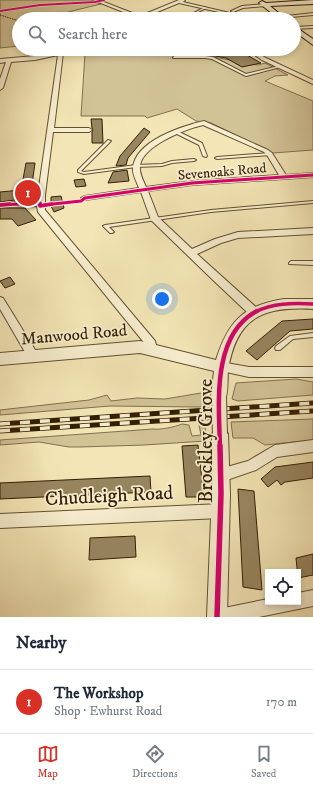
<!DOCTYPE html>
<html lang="en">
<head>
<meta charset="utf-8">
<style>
	:root { --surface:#fff; --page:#f6f6f7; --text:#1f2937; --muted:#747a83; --line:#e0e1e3; --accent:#d93025 }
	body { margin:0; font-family:"IM FELL DW Pica",serif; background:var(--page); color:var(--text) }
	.controls { position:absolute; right:12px; bottom:12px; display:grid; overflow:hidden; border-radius:0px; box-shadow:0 2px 6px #0003 }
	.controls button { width:36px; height:36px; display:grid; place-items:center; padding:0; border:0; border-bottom:1px solid var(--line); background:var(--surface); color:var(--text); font:20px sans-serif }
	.you { position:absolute; left:162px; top:299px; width:14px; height:14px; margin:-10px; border:3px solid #fff; border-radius:50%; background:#1a73e8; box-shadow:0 0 0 6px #1a73e833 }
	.badge { display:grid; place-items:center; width:26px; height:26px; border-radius:50%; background:var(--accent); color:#fff; font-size:13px; font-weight:700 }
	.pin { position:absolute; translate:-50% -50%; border:2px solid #fff; box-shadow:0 1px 4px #0006 }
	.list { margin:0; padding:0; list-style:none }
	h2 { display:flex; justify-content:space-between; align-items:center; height:52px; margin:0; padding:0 16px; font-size:17px }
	h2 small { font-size:13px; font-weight:400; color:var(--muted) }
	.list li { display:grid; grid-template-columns:26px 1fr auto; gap:12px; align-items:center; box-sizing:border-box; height:64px; padding:0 16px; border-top:1px solid var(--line) }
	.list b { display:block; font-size:15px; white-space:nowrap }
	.list p { margin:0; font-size:13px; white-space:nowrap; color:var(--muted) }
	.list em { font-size:13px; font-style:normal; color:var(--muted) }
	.icon { flex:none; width:22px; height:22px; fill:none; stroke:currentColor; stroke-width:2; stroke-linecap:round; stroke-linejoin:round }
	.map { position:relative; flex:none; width:313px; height:617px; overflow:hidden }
	.search { position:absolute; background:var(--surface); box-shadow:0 2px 6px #0003; left:12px; right:12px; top:12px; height:44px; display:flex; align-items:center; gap:10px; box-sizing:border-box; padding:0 14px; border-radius:22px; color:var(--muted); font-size:15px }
	.sheet { height:116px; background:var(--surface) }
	nav { display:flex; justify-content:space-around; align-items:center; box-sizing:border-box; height:56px; border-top:1px solid var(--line); background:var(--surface); font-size:11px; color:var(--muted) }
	nav a { display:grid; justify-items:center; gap:2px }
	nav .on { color:var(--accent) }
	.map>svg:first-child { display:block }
	.green { fill:#d2c397; stroke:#82704e }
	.building { fill:#978560; stroke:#331e04 }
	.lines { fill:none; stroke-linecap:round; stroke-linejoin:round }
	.service-casing { stroke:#635030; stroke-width:2 }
	.minor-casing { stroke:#635030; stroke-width:2 }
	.tertiary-casing { stroke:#635030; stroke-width:2 }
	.secondary-casing { stroke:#331e04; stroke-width:2 }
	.path { stroke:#331e04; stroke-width:1; stroke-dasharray:1.5 1; stroke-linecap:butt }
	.service { fill:#f7eecf; fill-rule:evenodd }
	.minor { fill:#f7eecf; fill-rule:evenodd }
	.tertiary { fill:#f7eecf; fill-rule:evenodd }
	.secondary { fill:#f7eecf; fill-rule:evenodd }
	.rail-casing { stroke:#331e04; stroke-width:5 }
	.rail { stroke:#f7eecf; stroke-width:3.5; stroke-dasharray:10; stroke-linecap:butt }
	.tertiary-bridge-casing { stroke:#635030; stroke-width:16; stroke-linecap:butt }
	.tertiary-bridge { stroke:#f7eecf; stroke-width:14 }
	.cycleway-far4-casing { stroke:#f7eecf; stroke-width:3 }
	.cycleway-far3-casing { stroke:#f7eecf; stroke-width:5 }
	.cycleway-far2-casing { stroke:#f7eecf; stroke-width:5.5 }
	.cycleway-far1-casing { stroke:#f7eecf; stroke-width:7 }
	.cycleway-casing { stroke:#f7eecf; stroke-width:8 }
	.cycleway-far4 { stroke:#d6006c; stroke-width:2 }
	.cycleway-far3 { stroke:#d6006c; stroke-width:3 }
	.cycleway-far2 { stroke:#d6006c; stroke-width:3.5 }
	.cycleway-far1 { stroke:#d6006c; stroke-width:4.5 }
	.cycleway { stroke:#d6006c; stroke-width:5.5 }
	.labels { text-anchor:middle; stroke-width:3.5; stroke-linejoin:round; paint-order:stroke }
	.far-street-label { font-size:14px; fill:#331e04; stroke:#f7eecf }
	.street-label { font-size:17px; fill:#331e04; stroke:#f7eecf }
	.near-street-label { font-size:20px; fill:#331e04; stroke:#f7eecf }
</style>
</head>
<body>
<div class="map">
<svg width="313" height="617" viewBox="0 0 313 617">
	<rect width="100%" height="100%" fill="#f3e5b5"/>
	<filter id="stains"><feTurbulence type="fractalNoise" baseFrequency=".005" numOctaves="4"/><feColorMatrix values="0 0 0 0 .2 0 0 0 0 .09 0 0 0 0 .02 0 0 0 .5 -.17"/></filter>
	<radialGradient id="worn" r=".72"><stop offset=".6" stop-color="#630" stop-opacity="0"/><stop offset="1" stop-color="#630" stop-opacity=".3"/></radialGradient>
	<g class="green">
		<polygon points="0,0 90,0 101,4 68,12 75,19 19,19 19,46 0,48"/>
		<polygon points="97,49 169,49 258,65 265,63 288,75 275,76 265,81 313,101 313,150 273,153 211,123 196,121 177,109 147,118 145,116 81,116 85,53 86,51"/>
		<polygon points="296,379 313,382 313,395 238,401 232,399 236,383"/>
		<polygon points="201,393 205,396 205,404 200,407 110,406 0,415 0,410 89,400 107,395 111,401 137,398 165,399"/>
		<polygon points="313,419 313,440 265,445 253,438 233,438 231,422"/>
		<path d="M182,424L189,425L192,436L201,435L199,425L205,424L206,441L144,445L80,447H69L39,442L0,445V440L153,429C160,430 175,427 182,424Z"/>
	</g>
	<g class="building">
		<polygon points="199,49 240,49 245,54 261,63 242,67 226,58 199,53"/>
		<polygon points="91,119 102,119 103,143 92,143 92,132 93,130 92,128"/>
		<polygon points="144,128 150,132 128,158 126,165 116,166 120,156"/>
		<polygon points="26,163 35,163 30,198 0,202 0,192 21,190"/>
		<polygon points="127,170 129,181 108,183 113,172"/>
		<polygon points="84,179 86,186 76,187 74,180"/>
		<polygon points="61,196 64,208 54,212 51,206 51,197"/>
		<polygon points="0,208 25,208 36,220 18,226 12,219 0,219"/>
		<polygon points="10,277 15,284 5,288 0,281"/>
		<polygon points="313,319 313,329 290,331 257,360 246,351 282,321"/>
		<polygon points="198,445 204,497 186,497 182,446"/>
		<polygon points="313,462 313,478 285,482 281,485 277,480 268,487 261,479 275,467"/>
		<polygon points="150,476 151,492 0,499 0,483"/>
		<polygon points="238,489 254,491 262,590 243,587"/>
		<polygon points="135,536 136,557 89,560 90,538"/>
		<polygon points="313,554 313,575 298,578 296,558"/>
	</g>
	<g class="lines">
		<defs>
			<g id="service">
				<polygon points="205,7 206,8 196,13 194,13"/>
				<polygon points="164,16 166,16 161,19 158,19"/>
				<polygon points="232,18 235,19 231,19"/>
				<polygon points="174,56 205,56 213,57 246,74 279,66 280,67 246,76 212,59 205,58 173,58"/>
				<polygon points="175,131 177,131 202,143 207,156 206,157 203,156 199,145 175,133"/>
				<polygon points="108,140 111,141 81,171 84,172 136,165 162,164 172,161 194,159 196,160 194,161 172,163 162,166 136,167 84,174 78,172 78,170"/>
				<polygon points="270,153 271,153 271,155 217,159 215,158 217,157"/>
				<polygon points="313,201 313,203 211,212 109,227 114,232 112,233 110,233 103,226 105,225 211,210"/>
				<polygon points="291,261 313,261 313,265 289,264 289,263"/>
				<polygon points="313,333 313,337 293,339 280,350 276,350 275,348 276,346 290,336"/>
			</g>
			<g id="minor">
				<polygon points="93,0 99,0 140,16 179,0 185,0 183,2 234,14 232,15 179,3 140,19 134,19 136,17"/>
				<polygon points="265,4 266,6 243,8 233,12 231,11 242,6"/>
				<polygon points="313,13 313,15 280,18 278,17"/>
				<polygon points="313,26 313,28 294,29 295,27"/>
				<polygon points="70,49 79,49 63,53 54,128 89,128 92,130 89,132 53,132 45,195 45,210 155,341 157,349 156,352 152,353 148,352 146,345 38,212 37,206 0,207 0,203 37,201 58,55 35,60 11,62 3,88 0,90 0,79 6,62 0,63 0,59 35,56"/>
				<polygon points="246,49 251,49 266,58 313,80 313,84 262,60"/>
				<path d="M204,121L268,150L272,153L286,175L313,173V177L192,185L148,191L158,217L192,249L215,239L238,232L313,228V234L238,238L221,243L197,254L258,309L259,312L258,315H250L213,280L151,220L141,192L85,200L81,198L85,196L139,188C137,182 132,174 133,168C135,141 182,126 204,121ZM203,125L264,152L267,155L279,175L192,181L146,187C144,182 140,175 140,169C138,147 186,129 203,125Z"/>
				<polygon points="0,297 3,298 37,353 38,356 37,359 33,360 29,359 0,309"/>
				<polygon points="221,362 249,367 313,367 313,377 249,377 217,370 215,367 217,364"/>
				<polygon points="313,440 313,452 277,457 256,470 221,482 216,480 214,475 216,470 248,461 275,445"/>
				<polygon points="221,504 226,506 228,511 226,516 221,518 0,528 0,514"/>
				<polygon points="313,590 313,606 259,617 211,617 213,611 219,609 268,599 268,602 298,602 298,593"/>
			</g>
			<g id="tertiary">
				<path d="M284,299H313V309C262,306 236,318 228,371C227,381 229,393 224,402L219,404L214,402L211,397L214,371L140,353L0,365V353L140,341L216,360C228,321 244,305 284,299Z"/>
				<polygon points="220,427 226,429 228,434 230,494 227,617 207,617 212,494 212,434 214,429"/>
			</g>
			<g id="secondary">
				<polygon points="313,0 313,4 270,6 286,19 279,19 259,3 262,1 266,3"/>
				<polygon points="294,26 313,39 313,45 294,31"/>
			</g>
		</defs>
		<use href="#service" class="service-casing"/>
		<use href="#minor" class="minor-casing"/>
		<use href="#tertiary" class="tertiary-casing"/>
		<use href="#secondary" class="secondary-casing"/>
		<g class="path">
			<polyline points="0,15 19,21"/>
			<polyline points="166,49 175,50"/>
		</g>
		<use href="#service" class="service"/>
		<use href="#minor" class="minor"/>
		<use href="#tertiary" class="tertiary"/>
		<use href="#secondary" class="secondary"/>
		<defs>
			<g id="rail">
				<polyline points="0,424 313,403"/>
				<polyline points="0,431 313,411"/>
			</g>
		</defs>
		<use href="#rail" class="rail-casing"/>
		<use href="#rail" class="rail"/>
		<defs>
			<polyline id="tertiary-bridge" points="219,397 220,434"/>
		</defs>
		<use href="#tertiary-bridge" class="tertiary-bridge-casing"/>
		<use href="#tertiary-bridge" class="tertiary-bridge"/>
		<defs>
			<polyline id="cycleway-far4" points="0,11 40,5 95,2 104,0"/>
			<g id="cycleway-far3">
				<polyline points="0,205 40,203 40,205"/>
				<polyline points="44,205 81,201 85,198 192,183 313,175"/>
			</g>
			<g id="cycleway-far2">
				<polyline points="40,204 40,206 52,204"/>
				<polyline points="0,205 10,204"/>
				<path d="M255,312C273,303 292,303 313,304"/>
			</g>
			<path id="cycleway-far1" d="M220,447C219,405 211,335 257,311"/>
			<polyline id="cycleway" points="217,617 221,494 220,446"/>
		</defs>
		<use href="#cycleway-far4" class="cycleway-far4-casing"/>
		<use href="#cycleway-far3" class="cycleway-far3-casing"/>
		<use href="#cycleway-far2" class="cycleway-far2-casing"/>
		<use href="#cycleway-far1" class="cycleway-far1-casing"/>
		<use href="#cycleway" class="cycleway-casing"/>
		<use href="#cycleway-far4" class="cycleway-far4"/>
		<use href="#cycleway-far3" class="cycleway-far3"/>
		<use href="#cycleway-far2" class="cycleway-far2"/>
		<use href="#cycleway-far1" class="cycleway-far1"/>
		<use href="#cycleway" class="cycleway"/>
	</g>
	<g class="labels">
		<g class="far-street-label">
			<text transform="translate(222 171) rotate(-5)" y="5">Sevenoaks Road</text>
		</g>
		<g class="street-label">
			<text transform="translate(74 334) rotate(-5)" y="6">Manwood Road</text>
		</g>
		<g class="near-street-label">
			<text transform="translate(205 441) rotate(-90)" y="7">Brockley Grove</text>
			<text transform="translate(109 495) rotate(-3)" y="7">Chudleigh Road</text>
		</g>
	</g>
	<rect width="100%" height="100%" filter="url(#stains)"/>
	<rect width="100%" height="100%" fill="url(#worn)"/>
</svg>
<div class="controls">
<button><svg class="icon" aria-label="locate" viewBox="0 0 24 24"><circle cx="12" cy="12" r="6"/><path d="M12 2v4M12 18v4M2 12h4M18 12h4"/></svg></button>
</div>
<div class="you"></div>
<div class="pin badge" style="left:28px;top:193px">1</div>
<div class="search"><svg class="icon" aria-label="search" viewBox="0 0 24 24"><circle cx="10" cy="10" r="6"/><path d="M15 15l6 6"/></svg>Search here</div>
</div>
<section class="sheet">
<h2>Nearby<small></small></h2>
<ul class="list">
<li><span class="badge">1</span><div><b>The Workshop</b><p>Shop · Ewhurst Road</p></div><em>170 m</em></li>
</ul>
</section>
<nav>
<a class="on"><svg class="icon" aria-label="map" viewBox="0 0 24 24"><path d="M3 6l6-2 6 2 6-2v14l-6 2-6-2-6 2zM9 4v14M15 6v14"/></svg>Map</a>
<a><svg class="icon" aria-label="directions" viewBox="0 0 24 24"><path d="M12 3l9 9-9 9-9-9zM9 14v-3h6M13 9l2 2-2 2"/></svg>Directions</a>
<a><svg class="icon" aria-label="saved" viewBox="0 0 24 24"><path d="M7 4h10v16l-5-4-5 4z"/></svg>Saved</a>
</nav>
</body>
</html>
